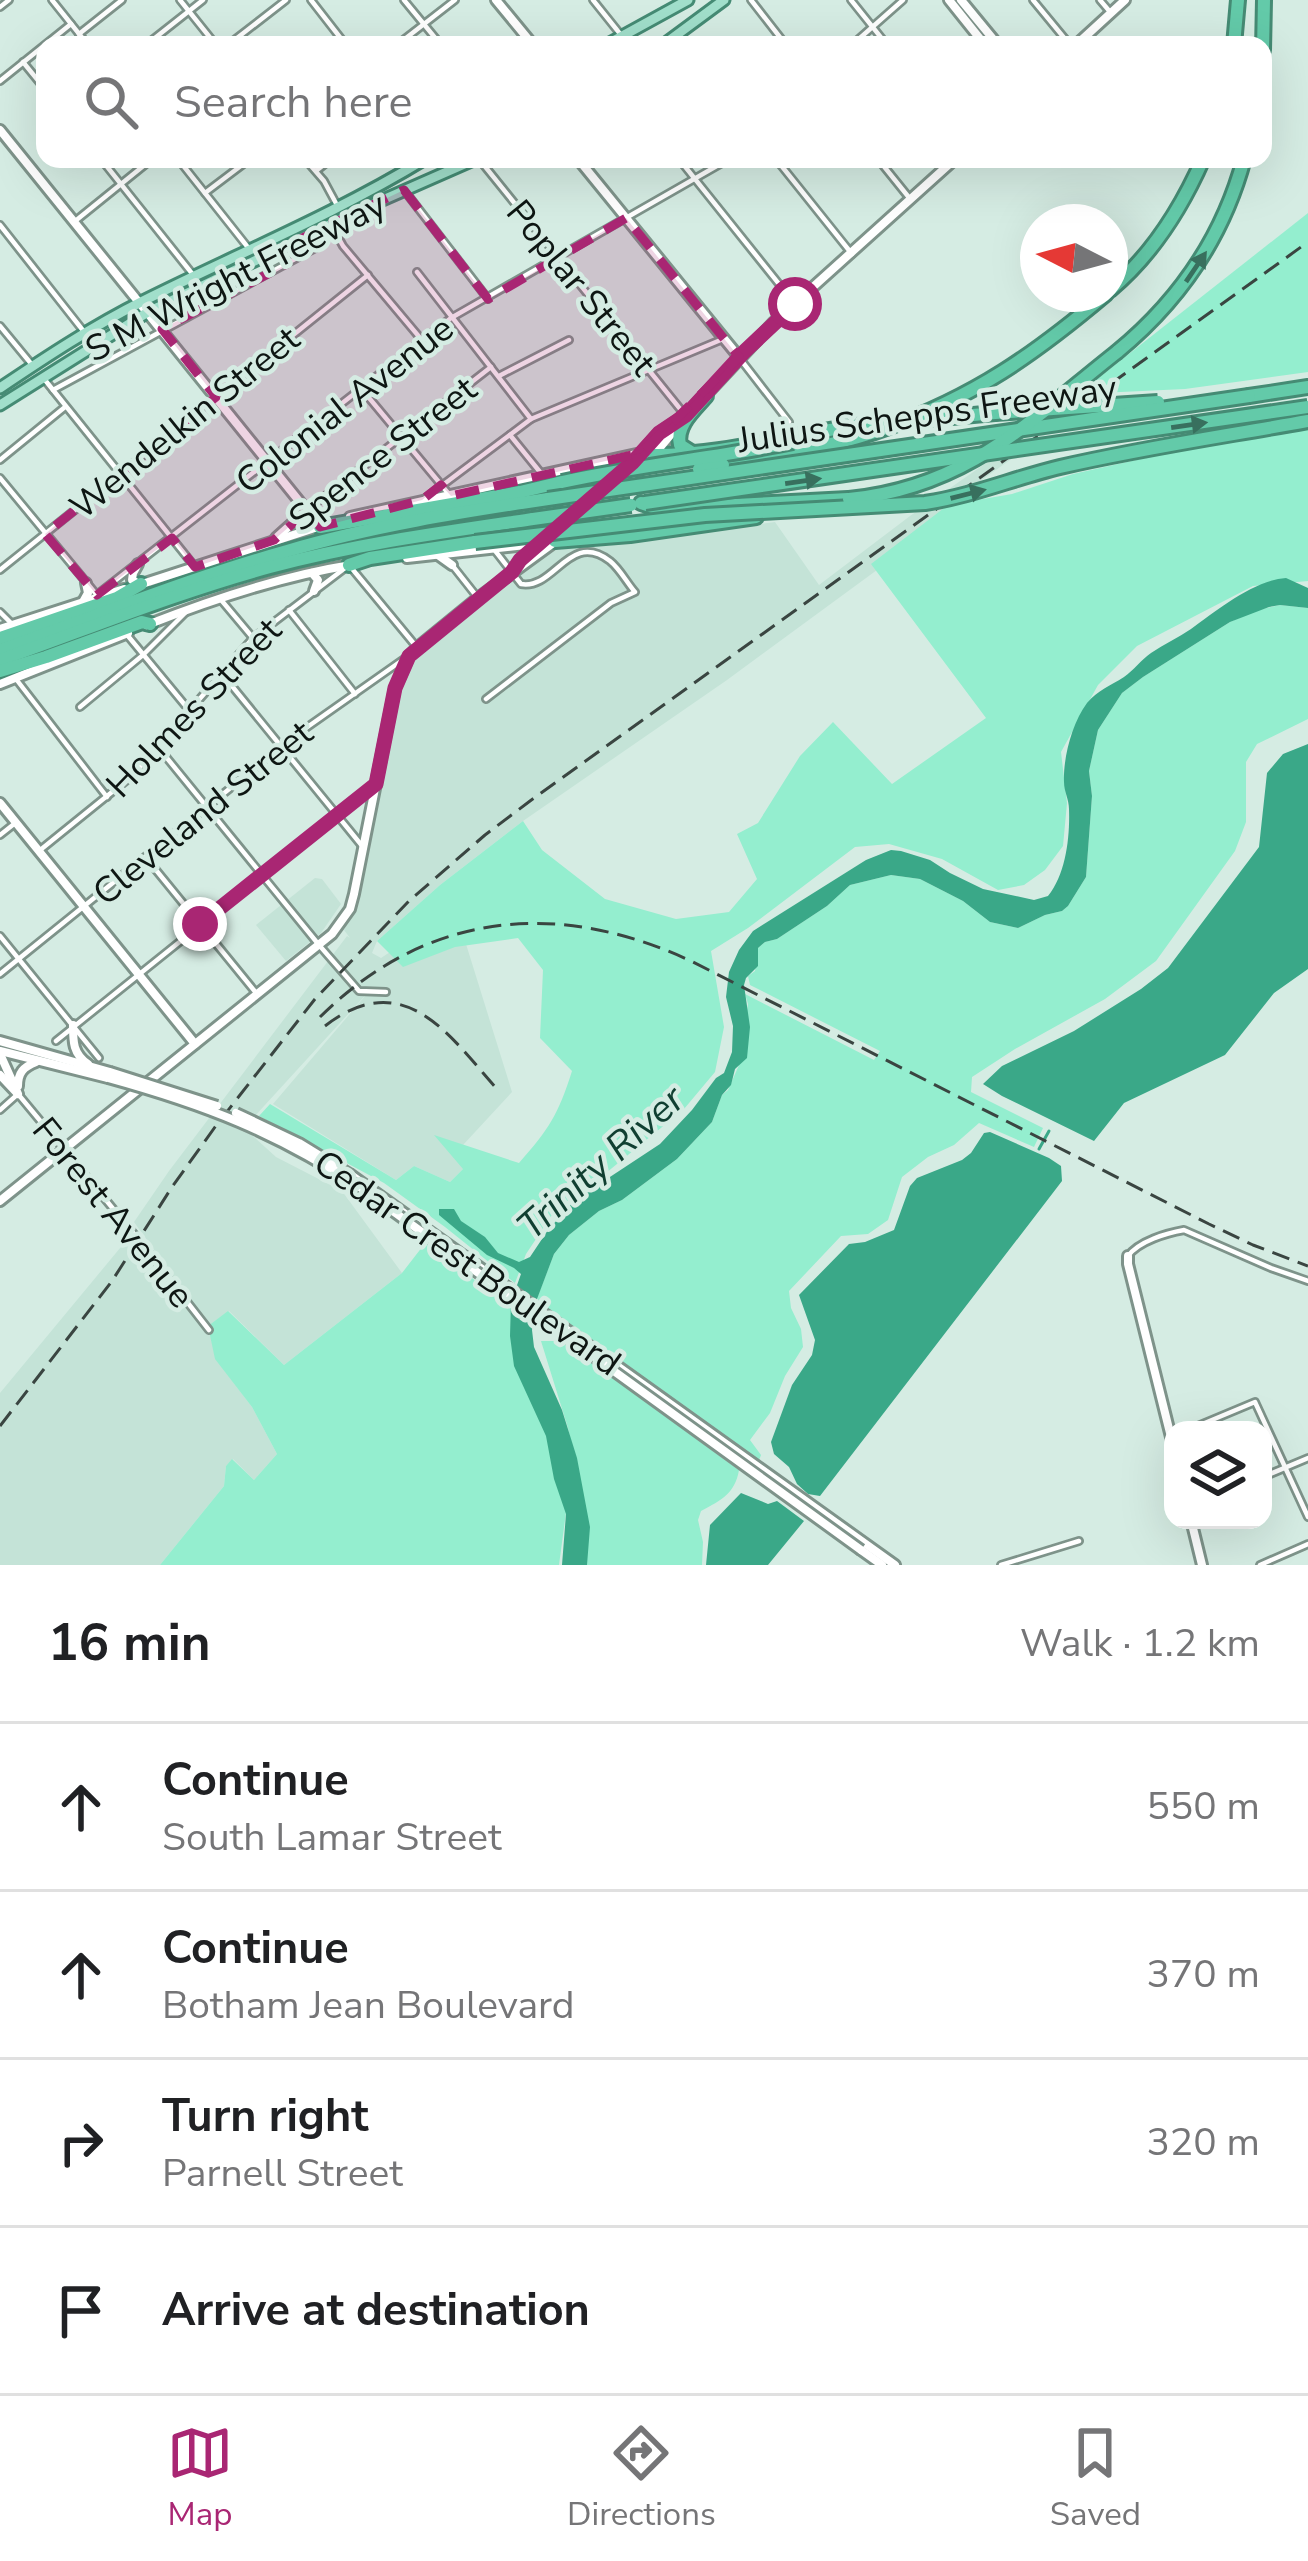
<!DOCTYPE html>
<html lang="en">
<head>
<meta charset="utf-8">
<style>
	:root { --surface:#fff; --page:#f2f2f2; --text:#202124; --muted:#757577; --line:#e0e0e0; --accent:#a92673 }
	body { margin:0; font-family:"Nunito Sans",sans-serif; background:var(--page); color:var(--text) }
	.controls { position:absolute; right:36px; bottom:36px; display:grid; overflow:hidden; border-radius:24px; box-shadow:0 12px 48px #0002 }
	.controls button { width:108px; height:108px; display:grid; place-items:center; padding:0; border:0; border-bottom:3px solid var(--line); background:var(--surface); color:var(--text); font:60px sans-serif }
	.compass { position:absolute; left:1020px; top:204px; width:108px; height:108px; border-radius:50%; background:var(--surface); box-shadow:0 12px 48px #0002; rotate:276deg }
	.stop { position:absolute; width:36px; height:36px; margin:-27px; border:9px solid #a92673; border-radius:50%; background:#fff }
	.stop.end { background:#a92673; border-color:#fff; box-shadow:0 3px 12px #0008 }
	.list { margin:0; padding:0; list-style:none }
	h2 { display:flex; justify-content:space-between; align-items:center; height:156px; margin:0; padding:0 48px; font-size:51px }
	h2 small { font-size:39px; font-weight:400; color:var(--muted) }
	.list li { display:grid; grid-template-columns:78px 1fr auto; gap:36px; align-items:center; box-sizing:border-box; height:168px; padding:0 48px; border-top:3px solid var(--line) }
	.list b { display:block; font-size:45px; white-space:nowrap }
	.list p { margin:0; font-size:39px; white-space:nowrap; color:var(--muted) }
	.list em { font-size:39px; font-style:normal; color:var(--muted) }
	.icon { flex:none; width:66px; height:66px; fill:none; stroke:currentColor; stroke-width:2; stroke-linecap:round; stroke-linejoin:round }
	.map { position:relative; flex:none; width:1308px; height:1565px; overflow:hidden }
	.search { position:absolute; background:var(--surface); box-shadow:0 12px 48px #0002; left:36px; right:36px; top:36px; height:132px; display:flex; align-items:center; gap:30px; box-sizing:border-box; padding:0 42px; border-radius:24px; color:var(--muted); font-size:45px }
	.sheet { height:828px; background:var(--surface) }
	nav { display:flex; justify-content:space-around; align-items:center; box-sizing:border-box; height:168px; border-top:3px solid var(--line); background:var(--surface); font-size:33px; color:var(--muted) }
	nav a { display:grid; justify-items:center; gap:6px }
	nav .on { color:var(--accent) }
	.map>svg:first-child { display:block }
	.built { fill:#c4e3d7 }
	.green { fill:#94eecf }
	.water { fill:#3aa888 }
	.lines { fill:none; stroke-linecap:round; stroke-linejoin:round }
	.stream { stroke:#3aa888; stroke-width:3 }
	.street-casing { stroke:#7e938a; stroke-width:10 }
	.secondary-casing { stroke:#7e938a; stroke-width:14 }
	.primary-casing { stroke:#458b74; stroke-width:15 }
	.highway-casing { stroke:#458b74; stroke-width:18 }
	.street { stroke:#fff; stroke-width:4.5 }
	.secondary { stroke:#fff; stroke-width:8 }
	.primary { stroke:#a1dfcb; stroke-width:9 }
	.highway { stroke:#63caa9; stroke-width:12 }
	.rail { stroke:#3a4541; stroke-width:3; stroke-dasharray:18 9; stroke-linecap:butt }
	.secondary-bridge-casing { stroke:#7e938a; stroke-width:14; stroke-linecap:butt }
	.highway-bridge-casing { stroke:#458b74; stroke-width:18; stroke-linecap:butt }
	.secondary-bridge { stroke:#fff; stroke-width:8 }
	.highway-bridge { stroke:#63caa9; stroke-width:12 }
	.oneway { fill:#38705e }
	.route { stroke:#a92673; stroke-width:15 }
	.marked { fill:#a92673; fill-opacity:0.2; stroke:#a92673; stroke-width:9; stroke-dasharray:24 15; stroke-linejoin:round }
	.labels { text-anchor:middle; stroke-width:9; stroke-linejoin:round; paint-order:stroke }
	.street-label { font-size:36px; fill:#0e1613; stroke:#d5ece3 }
	.water-label { font-size:39px; font-style:italic; fill:#103f31; stroke:#d5ece3 }
</style>
</head>
<body>
<div class="map">
<svg width="1308" height="1565" viewBox="0 0 1308 1565">
	<rect width="100%" height="100%" fill="#d5ece3"/>
	<g class="built">
		<polygon points="1308,232 1142,366 972,487 967,504 727,680 523,821 440,885 377,941 372,953 381,958 399,946 535,934 466,944 512,1092 463,1145 437,1137 464,1168 450,1182 414,1166 396,1180 273,1104 371,989 244,1128 276,1157 342,1191 402,1273 284,1365 229,1311 208,1326 134,1222 169,1171 347,936 350,938 344,930 358,899 404,680 419,654 554,546 605,546 775,522 819,585 910,516 1048,420"/>
		<polygon points="315,878 322,879 341,904 321,933 286,961 256,925"/>
		<polygon points="130,1236 210,1334 216,1359 252,1407 277,1454 254,1480 233,1459 226,1466 224,1486 160,1565 0,1565 0,1393"/>
	</g>
	<g class="green">
		<polygon points="1308,213 1308,372 1185,389 1078,394"/>
		<path d="M1308,428V581L1253,586L1137,646L1098,685L1061,752L1067,803L1063,846L1045,870L1024,885L998,890L942,859L889,844L855,847L748,928L711,951L724,1027L715,1072L684,1109L606,1173L556,1209L526,1254L515,1283L445,1227L384,1183L259,1116L270,1104L396,1180L414,1166L450,1182L463,1169L434,1135L519,1163C549,1129 558,1115 572,1071L540,1038L543,970L518,938L455,947L403,967L377,941L440,885L523,821L542,850L605,899L676,919L729,912L757,879L737,834L758,823L800,756L833,722L892,784L986,718L871,564L948,505L1012,494L1073,474L1181,450Z"/>
		<polygon points="1280,605 1308,608 1308,719 1257,744 1246,762 1246,822 1235,851 1156,961 1105,999 1015,1049 972,1077 971,1092 1043,1128 1034,1147 979,1123 954,1145 928,1157 902,1177 888,1220 868,1234 841,1236 789,1291 791,1308 801,1329 803,1347 785,1376 770,1413 750,1440 761,1455 758,1463 544,1309 537,1298 554,1254 569,1235 599,1211 622,1200 677,1159 712,1122 722,1095 728,1090 739,1065 748,1004 745,994 874,1060 880,1051 750,985 748,976 755,971 758,948 765,942 777,939 827,906 850,885 891,875 920,879 963,901 990,922 1018,928 1045,915 1062,911 1068,906 1086,877 1092,796 1089,771 1098,730 1122,693 1143,677 1230,622 1257,610"/>
		<polygon points="426,1242 513,1310 567,1505 559,1565 160,1565 224,1486 226,1466 232,1459 254,1480 277,1454 252,1407 215,1359 208,1326 228,1311 284,1365 402,1273"/>
		<path d="M541,1341H562L739,1470C735,1493 722,1500 701,1511L698,1520L703,1542L702,1565H577L583,1499L568,1428Z"/>
	</g>
	<g class="water">
		<path d="M1286,578L1308,588V608L1280,605L1269,607L1230,622L1143,677L1122,693L1098,730L1089,771L1092,796L1086,877L1068,906L1062,911L1045,915L1018,928L990,922L963,901L920,879L891,875L850,885L827,906L777,939L765,942L758,948V966L746,978L744,985L750,1027L747,1058L735,1069L731,1085L722,1095L712,1122L677,1159L622,1200L599,1211L569,1235L554,1254L537,1299L532,1330L534,1347L562,1410L577,1458L590,1527L587,1565H562L566,1514L554,1479L546,1436L514,1366L510,1336L511,1302L521,1274L514,1268L487,1255L439,1215V1209H454L461,1221L485,1237L498,1253L519,1262L530,1257L548,1230L575,1200L660,1144L692,1110L716,1078L724,1073L732,1052L733,1026L726,997L729,972L739,950L753,931L866,860L891,850L901,851L930,860L950,873L983,889L1034,900L1048,896C1066,874 1070,837 1069,809C1069,799 1064,792 1064,782C1063,758 1072,723 1087,703C1098,690 1110,686 1124,677C1134,670 1141,660 1151,653C1164,644 1178,638 1191,629C1216,611 1254,580 1286,578Z"/>
		<polygon points="1308,744 1308,969 1274,993 1225,1055 1124,1103 1094,1141 1002,1096 983,1084 1002,1066 1074,1031 1141,989 1168,968 1259,847 1267,773 1283,754"/>
		<polygon points="990,1132 1049,1158 1061,1166 1062,1181 820,1496 808,1494 797,1484 789,1467 774,1454 771,1442 792,1385 812,1355 815,1340 799,1295 849,1244 865,1242 894,1230 910,1186 917,1178 962,1160 971,1153 984,1133"/>
		<polygon points="741,1493 768,1504 777,1501 804,1521 768,1565 706,1565 710,1525"/>
	</g>
	<g class="lines">
		<polyline class="stream" points="1039,1149 1049,1131"/>
		<defs>
			<g id="street">
				<polyline points="52,0 88,45"/>
				<polyline points="180,0 216,45"/>
				<polyline points="311,0 346,45"/>
				<polyline points="404,0 441,45"/>
				<polyline points="593,0 621,35"/>
				<polyline points="751,0 786,45"/>
				<polyline points="851,0 887,45"/>
				<polyline points="1033,0 1070,45"/>
				<polyline points="1100,0 1111,13"/>
				<polyline points="0,7 9,0"/>
				<polyline points="79,34 122,0"/>
				<polyline points="146,45 203,0"/>
				<polyline points="228,45 286,0"/>
				<polyline points="397,45 455,0"/>
				<polyline points="852,45 903,0"/>
				<polyline points="23,62 45,89"/>
				<polyline points="0,81 71,24"/>
				<polyline points="101,159 194,276"/>
				<polyline points="178,159 250,250"/>
				<polyline points="305,159 324,181 338,207"/>
				<polyline points="479,159 685,415"/>
				<polyline points="679,159 795,304"/>
				<polyline points="776,159 852,254"/>
				<polyline points="878,159 911,200"/>
				<polyline points="316,171 331,159"/>
				<polyline points="404,190 488,299"/>
				<polyline points="205,193 250,159"/>
				<polyline points="74,222 152,159"/>
				<polyline points="0,225 85,333"/>
				<polyline points="332,226 343,246 421,339"/>
				<polyline points="417,272 531,419"/>
				<polyline points="0,326 33,366"/>
				<polyline points="741,360 789,422"/>
				<polyline points="499,376 569,340"/>
				<polyline points="45,380 195,567"/>
				<polyline points="360,387 448,493"/>
				<polyline points="53,390 319,246"/>
				<polyline points="510,435 540,472"/>
				<polyline points="0,460 65,407"/>
				<polyline points="0,478 96,594"/>
				<polyline points="424,499 531,419 723,339"/>
				<polyline points="306,511 491,367"/>
				<polyline points="452,565 478,598"/>
				<polyline points="0,570 368,275"/>
				<polyline points="98,594 451,318 729,159"/>
				<polyline points="222,601 253,638"/>
				<polyline points="289,610 355,694"/>
				<polyline points="0,612 13,625"/>
				<polyline points="128,636 189,710"/>
				<polyline points="223,675 363,847"/>
				<polyline points="16,679 107,797"/>
				<path d="M486,699L611,603L635,592C627,583 620,569 610,561C569,530 555,590 521,584L493,548"/>
				<polyline points="80,707 143,655 187,611"/>
				<polyline points="158,747 319,945 359,991 386,992"/>
				<polyline points="0,835 14,824"/>
				<polyline points="39,851 133,775 253,638 349,565 415,645"/>
				<polyline points="147,859 257,994"/>
				<polyline points="0,936 99,1058"/>
				<polyline points="0,974 296,735 404,659"/>
				<polyline points="56,1041 374,786"/>
				<polyline points="0,1110 18,1094 139,1240 209,1330"/>
				<path d="M1128,1256C1139,1241 1167,1233 1184,1230L1271,1268L1308,1281"/>
				<polyline points="1188,1430 1255,1402 1308,1517"/>
				<polyline points="1263,1477 1308,1458"/>
				<polyline points="1001,1565 1079,1541"/>
				<polyline points="1260,1565 1308,1544"/>
			</g>
			<g id="secondary">
				<polyline points="496,0 533,45"/>
				<polyline points="949,0 985,45"/>
				<polyline points="961,0 998,45"/>
				<polyline points="1076,45 1125,0"/>
				<polyline points="0,130 320,527"/>
				<polyline points="578,159 739,357"/>
				<polyline points="704,397 773,323 955,159"/>
				<polyline points="641,453 659,433 684,416"/>
				<polyline points="653,456 678,426"/>
				<polyline points="350,517 641,453 653,455"/>
				<polyline points="572,527 643,467"/>
				<polyline points="551,532 622,472"/>
				<polyline points="533,535 577,499"/>
				<polyline points="276,538 306,511"/>
				<polyline points="438,555 452,565"/>
				<polyline points="407,558 553,542"/>
				<polyline points="138,564 133,573 132,580 139,584"/>
				<polyline points="513,570 535,545"/>
				<polyline points="312,573 318,580 314,591"/>
				<polyline points="139,585 324,525"/>
				<polyline points="83,602 88,593 86,583"/>
				<path d="M147,625C213,599 281,576 351,565"/>
				<polyline points="0,629 124,589"/>
				<polyline points="0,684 128,633"/>
				<polyline points="0,803 195,1044"/>
				<path d="M73,1025C73,1042 73,1054 88,1064"/>
				<polyline points="0,1041 110,1072"/>
				<polyline points="0,1051 108,1078"/>
				<polyline points="0,1054 18,1094"/>
				<polyline points="0,1075 17,1093"/>
				<path d="M18,1086C18,1073 23,1067 36,1062"/>
				<polyline points="351,1175 895,1565"/>
				<polyline points="0,1201 332,934 350,909 354,894 395,688 409,656 418,647 478,598 556,541"/>
				<polyline points="1128,1256 1128,1264 1173,1445"/>
				<polyline points="1191,1520 1202,1565"/>
				<polyline points="861,1550 882,1565"/>
			</g>
			<g id="primary">
				<polyline points="606,45 688,0"/>
				<polyline points="663,45 724,0"/>
				<path d="M0,388C46,357 93,326 143,301C237,254 335,214 425,159"/>
				<polyline points="0,405 148,312 369,206 476,159"/>
			</g>
			<g id="highway">
				<polyline points="1234,45 1238,0"/>
				<polyline points="1263,50 1264,0"/>
				<path d="M1110,290C1152,255 1181,209 1203,159"/>
				<path d="M1117,352C1179,301 1223,237 1244,159"/>
				<polyline points="1249,396 1308,387"/>
				<polyline points="919,420 995,413"/>
				<path d="M691,452L680,445C675,426 694,410 706,396"/>
				<path d="M653,455C732,456 808,428 887,423"/>
				<path d="M723,465C777,454 835,447 886,428C974,397 1035,354 1106,294"/>
				<polyline points="641,503 659,509 848,499"/>
				<polyline points="320,527 520,492 562,482"/>
				<polyline points="555,541 630,535 756,517"/>
				<polyline points="349,565 370,558 475,542"/>
				<polyline points="0,638 117,598 141,584"/>
				<path d="M0,650C95,617 190,578 287,551C372,526 461,512 548,499"/>
				<path d="M0,660C90,628 178,592 270,567C356,544 444,532 533,519"/>
				<polyline points="0,671 46,657 142,622 150,624"/>
			</g>
		</defs>
		<use href="#street" class="street-casing"/>
		<use href="#secondary" class="secondary-casing"/>
		<use href="#primary" class="primary-casing"/>
		<use href="#highway" class="highway-casing"/>
		<use href="#street" class="street"/>
		<use href="#secondary" class="secondary"/>
		<use href="#primary" class="primary"/>
		<use href="#highway" class="highway"/>
		<g class="rail">
			<path d="M320,1017C427,911 558,899 691,961L1209,1224L1253,1245L1308,1266"/>
			<path d="M325,1026C403,966 448,1033 496,1088"/>
			<polyline points="0,1426 112,1281 172,1187 215,1127 315,999 409,901 485,835 530,801 1308,242"/>
		</g>
		<defs>
			<g id="secondary-bridge">
				<polyline points="110,1072 217,1106"/>
				<path d="M108,1078C206,1105 275,1132 361,1188L861,1550"/>
				<polyline points="236,1113 299,1143 351,1175"/>
			</g>
			<g id="highway-bridge">
				<polyline points="995,413 1158,402"/>
				<polyline points="699,469 723,465"/>
				<path d="M562,482C638,465 716,458 793,442"/>
				<polyline points="548,499 1249,396"/>
				<path d="M849,499C968,487 1028,422 1117,352"/>
				<polyline points="645,503 1308,407"/>
				<polyline points="533,519 631,505"/>
				<path d="M475,542L705,515L925,503C972,496 1014,478 1060,467C1142,448 1225,436 1308,421"/>
			</g>
		</defs>
		<use href="#secondary-bridge" class="secondary-bridge-casing"/>
		<use href="#highway-bridge" class="highway-bridge-casing"/>
		<use href="#secondary-bridge" class="secondary-bridge"/>
		<use href="#highway-bridge" class="highway-bridge"/>
	</g>
	<defs><path id="oneway-solid" d="M-6-.8H1V-3.2L6.5 0L1 3.2V.8H-6Z" transform="scale(3)"/></defs>
	<g class="oneway">
		<use href="#oneway-solid" transform="translate(1196 267) rotate(-56)"/>
		<use href="#oneway-solid" transform="translate(1189 425) rotate(-8)"/>
		<use href="#oneway-solid" transform="translate(803 481) rotate(-8)"/>
		<use href="#oneway-solid" transform="translate(968 494) rotate(-14)"/>
	</g>
	<g class="lines">
		<polyline class="route" points="200,924 376,784 395,688 409,656 512,572 520,560 633,462 659,433 686,415 745,351 795,304"/>
	</g>
	<path class="marked" d="M404,190L488,299L626,218L739,357L641,453L451,496L441,485L422,500L320,527L307,511L274,540L195,567L172,538L97,595L45,534L216,397L162,329L287,264L279,249Z"/>
	<g class="labels">
		<g class="street-label">
			<text transform="translate(235 276) rotate(-27)" y="13">S M Wright Freeway</text>
			<text transform="translate(582 287) rotate(51)" y="13">Poplar Street</text>
			<text transform="translate(344 404) rotate(-38)" y="13">Colonial Avenue</text>
			<text transform="translate(927 413) rotate(-8)" y="13">Julius Schepps Freeway</text>
			<text transform="translate(184 422) rotate(-39)" y="13">Wendelkin Street</text>
			<text transform="translate(382 453) rotate(-38)" y="13">Spence Street</text>
			<text transform="translate(193 707) rotate(-46)" y="13">Holmes Street</text>
			<text transform="translate(202 812) rotate(-39)" y="13">Cleveland Street</text>
			<text transform="translate(114 1212) rotate(51)" y="13">Forest Avenue</text>
			<text transform="translate(468 1262) rotate(35)" y="13">Cedar Crest Boulevard</text>
		</g>
		<g class="water-label">
			<text transform="translate(600 1162) rotate(-42)" y="14">Trinity River</text>
		</g>
	</g>
</svg>
<div class="controls">
<button><svg class="icon" aria-label="layers" viewBox="0 0 24 24"><path d="M12 4l9 5-9 5-9-5zM3 14l9 5 9-5"/></svg></button>
</div>
<svg class="compass" viewBox="-18 -18 36 36"><path d="M0-13l5 13h-10z" fill="#e53935"/><path d="M0 13l5-13h-10z" fill="#757577"/></svg>
<div class="stop" style="left:795px;top:304px"></div>
<div class="stop end" style="left:200px;top:924px"></div>
<div class="search"><svg class="icon" aria-label="search" viewBox="0 0 24 24"><circle cx="10" cy="10" r="6"/><path d="M15 15l6 6"/></svg>Search here</div>
</div>
<section class="sheet">
<h2>16 min<small>Walk · 1.2 km</small></h2>
<ul class="list">
<li><svg class="icon" aria-label="ahead" viewBox="0 0 24 24"><path d="M12 20V5M6 11l6-6 6 6"/></svg><div><b>Continue</b><p>South Lamar Street</p></div><em>550 m</em></li>
<li><svg class="icon" aria-label="ahead" viewBox="0 0 24 24"><path d="M12 20V5M6 11l6-6 6 6"/></svg><div><b>Continue</b><p>Botham Jean Boulevard</p></div><em>370 m</em></li>
<li><svg class="icon" aria-label="right" viewBox="0 0 24 24"><path d="M7 20v-9h11M14 6l5 5-5 5"/></svg><div><b>Turn right</b><p>Parnell Street</p></div><em>320 m</em></li>
<li><svg class="icon" aria-label="arrive" viewBox="0 0 24 24"><path d="M6 21V4h12l-3 4 3 4H6"/></svg><div><b>Arrive at destination</b></div></li>
</ul>
</section>
<nav>
<a class="on"><svg class="icon" aria-label="map" viewBox="0 0 24 24"><path d="M3 6l6-2 6 2 6-2v14l-6 2-6-2-6 2zM9 4v14M15 6v14"/></svg>Map</a>
<a><svg class="icon" aria-label="directions" viewBox="0 0 24 24"><path d="M12 3l9 9-9 9-9-9zM9 14v-3h6M13 9l2 2-2 2"/></svg>Directions</a>
<a><svg class="icon" aria-label="saved" viewBox="0 0 24 24"><path d="M7 4h10v16l-5-4-5 4z"/></svg>Saved</a>
</nav>
</body>
</html>
